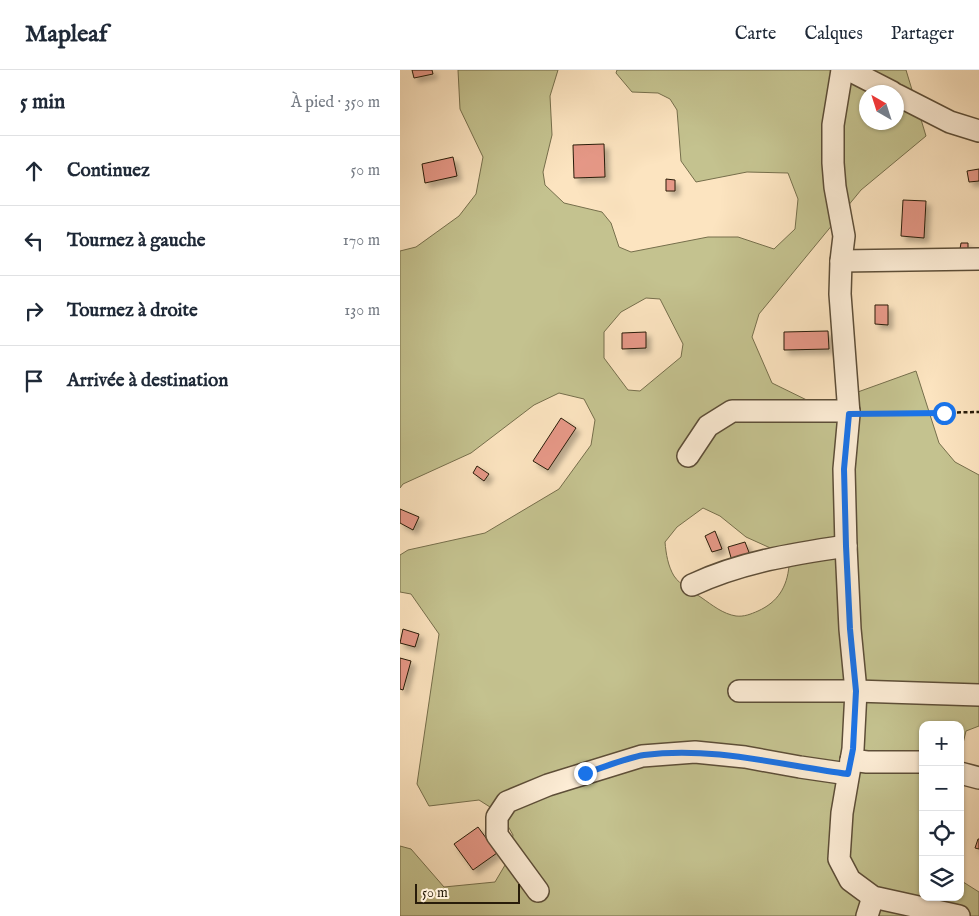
<!DOCTYPE html>
<html lang="fr">
<head>
<meta charset="utf-8">
<style>
	:root { --surface:#fff; --page:#f2f2f3; --text:#1f2937; --muted:#747a83; --line:#e0e1e3 }
	body { margin:0; font-family:"IM FELL English",serif; background:var(--page); color:var(--text) }
	.controls { position:absolute; right:15px; bottom:15px; display:grid; overflow:hidden; border-radius:10px; box-shadow:0 1px 4px #0004 }
	.controls button { width:45px; height:45px; display:grid; place-items:center; padding:0; border:0; border-bottom:1px solid var(--line); background:var(--surface); color:var(--text); font:25px sans-serif }
	.compass { position:absolute; left:459px; top:15px; width:45px; height:45px; border-radius:50%; background:var(--surface); box-shadow:0 1px 4px #0004; rotate:321deg }
	.scale { position:absolute; left:15px; bottom:12px; width:105px; box-sizing:border-box; padding-left:5px; border:2px solid #281c0a; border-top:0; font-size:14px; line-height:18px; white-space:nowrap; color:#281c0a; -webkit-text-stroke:4px #fdedd6; paint-order:stroke }
	.stop { position:absolute; width:15px; height:15px; margin:-11px; border:4px solid #1a73e8; border-radius:50%; background:#fff }
	.stop.end { background:#1a73e8; border-color:#fff; box-shadow:0 1px 5px #0008 }
	.list { margin:0; padding:0; list-style:none }
	h2 { display:flex; justify-content:space-between; align-items:center; height:65px; margin:0; padding:0 20px; font-size:21px }
	h2 small { font-size:16px; font-weight:400; color:var(--muted) }
	.list li { display:grid; grid-template-columns:32px 1fr auto; gap:15px; align-items:center; box-sizing:border-box; height:70px; padding:0 20px; border-top:1px solid var(--line) }
	.list b { display:block; font-size:19px; white-space:nowrap }
	.list em { font-size:16px; font-style:normal; color:var(--muted) }
	.icon { flex:none; width:28px; height:28px; fill:none; stroke:currentColor; stroke-width:2; stroke-linecap:round; stroke-linejoin:round }
	.map { position:relative; flex:none; width:579px; height:846px; overflow:hidden }
	header { display:flex; align-items:center; gap:30px; box-sizing:border-box; height:70px; padding:0 25px; background:var(--surface); border-bottom:1px solid var(--line) }
	header strong { font-size:24px }
	nav { display:flex; gap:28px; margin-inline-start:auto; font-size:18px }
	main { display:flex }
	aside { flex:1; background:var(--surface) }
	.map>svg:first-child { display:block }
	.green { fill:#c4c28f; stroke:#766f4c; fill-rule:evenodd }
	.building { fill:#e69887; stroke:#281c0a; filter:url(#shadow) }
	.lines { fill:none; stroke-linecap:round; stroke-linejoin:round }
	.minor-casing { stroke:#5d4e38; stroke-width:24 }
	.path { stroke:#281c0a; stroke-width:2.5; stroke-dasharray:4 2.5; stroke-linecap:butt }
	.minor { stroke:#fdedd6; stroke-width:21 }
	.route { stroke:#1a73e8; stroke-width:6 }
</style>
</head>
<body>
<header>
<strong>Mapleaf</strong>
<nav><a>Carte</a><a>Calques</a><a>Partager</a></nav>
</header>
<main>
<aside>
<h2>5 min<small>À pied · 350 m</small></h2>
<ul class="list">
<li><svg class="icon" aria-label="ahead" viewBox="0 0 24 24"><path d="M12 20V5M6 11l6-6 6 6"/></svg><div><b>Continuez</b></div><em>50 m</em></li>
<li><svg class="icon" aria-label="left" viewBox="0 0 24 24"><path d="M17 20v-9H6M10 6l-5 5 5 5"/></svg><div><b>Tournez à gauche</b></div><em>170 m</em></li>
<li><svg class="icon" aria-label="right" viewBox="0 0 24 24"><path d="M7 20v-9h11M14 6l5 5-5 5"/></svg><div><b>Tournez à droite</b></div><em>130 m</em></li>
<li><svg class="icon" aria-label="arrive" viewBox="0 0 24 24"><path d="M6 21V4h12l-3 4 3 4H6"/></svg><div><b>Arrivée à destination</b></div></li>
</ul>
</aside>
<div class="map">
<svg width="579" height="846" viewBox="0 0 579 846">
	<defs>
		<filter id="shadow"><feDropShadow dx="4.5" dy="4.5" stdDeviation="2.5" flood-color="#0004"/></filter>
	</defs>
	<rect width="100%" height="100%" fill="#fce4c0"/>
	<filter id="stains"><feTurbulence type="fractalNoise" baseFrequency=".004" numOctaves="4"/><feColorMatrix values="0 0 0 0 .2 0 0 0 0 .09 0 0 0 0 .02 0 0 0 .5 -.17"/></filter>
	<radialGradient id="worn" r=".72"><stop offset=".6" stop-color="#630" stop-opacity="0"/><stop offset="1" stop-color="#630" stop-opacity=".3"/></radialGradient>
	<path class="green" d="M58,0H158L150,26L152,65L143,102L145,115L164,133L202,142L211,153L219,177L231,182L308,167H338L374,179L395,159L398,129L388,103L347,102L296,112L281,91L277,40L270,29L258,23L232,22L216,3L217,0H506L526,66L461,120L359,244L352,267L372,313L419,336L516,301L539,373L555,392L579,405V656L566,661L560,686V655H523V827H560V810L579,822V846H0V776L11,779L44,817L95,812L108,790L113,765L101,744L79,730L29,736L17,714L39,564L11,524L0,522V485L8,480L85,463L159,419L191,375L195,350L184,329L159,323L134,335L71,383L3,414L0,418V181L16,177L59,146L76,124L83,87L60,39ZM467,22H497V52H467ZM246,228L260,229L283,274L281,287L240,321L228,320L204,288V262L221,242ZM303,438L320,446L346,467L377,481L389,496C387,517 378,532 358,541C351,544 344,547 336,546C323,544 312,535 302,528C292,521 281,516 274,506C268,496 266,484 265,472L277,457Z"/>
	<g class="building">
		<polygon points="12,0 32,0 33,4 14,8"/>
		<polygon points="204,74 205,107 174,108 173,75"/>
		<polygon points="53,87 57,106 25,113 22,94"/>
		<polygon points="579,99 579,111 569,112 567,101"/>
		<polygon points="266,109 275,110 275,121 266,121"/>
		<polygon points="503,130 526,131 524,168 501,166"/>
		<polygon points="561,173 568,173 568,179 560,179"/>
		<polygon points="475,235 488,235 488,255 475,254"/>
		<polygon points="428,261 429,279 384,280 384,262"/>
		<polygon points="246,262 246,278 222,279 222,263"/>
		<polygon points="161,348 176,358 148,400 133,391"/>
		<polygon points="77,396 89,404 84,411 73,403"/>
		<polygon points="0,439 19,447 13,460 0,453"/>
		<polygon points="315,461 322,479 312,482 305,466"/>
		<polygon points="345,472 350,485 332,491 328,477"/>
		<polygon points="3,559 19,564 15,577 0,573"/>
		<polygon points="0,588 11,591 3,620 0,619"/>
		<polygon points="78,757 97,783 73,800 54,774"/>
		<polygon points="578,769 579,769 579,779 575,778"/>
	</g>
	<g class="lines">
		<defs>
			<g id="minor">
				<polyline points="442,0 433,55 433,93 435,117 444,166 441,191 440,224 449,344 444,399 446,476 450,559 456,621 453,679 442,743 439,789 450,810 473,827 559,846"/>
				<polyline points="449,0 492,22"/>
				<polyline points="497,25 550,52 579,61"/>
				<polyline points="441,191 579,189"/>
				<polyline points="288,386 308,356 332,341 449,341"/>
				<path d="M292,515C341,492 393,484 446,476"/>
				<polyline points="339,621 456,621 579,625"/>
				<polyline points="451,690 467,692 523,692"/>
				<polyline points="560,703 579,708"/>
				<polyline points="138,821 97,765 97,747 107,732 148,715 242,686 295,682 345,687 400,697 448,704"/>
				<polyline points="467,846 473,827"/>
			</g>
		</defs>
		<use href="#minor" class="minor-casing"/>
		<polyline class="path" points="466,344 579,342"/>
		<use href="#minor" class="minor"/>
	</g>
	<g class="lines">
		<path class="route" d="M185,703C203,698 225,688 244,685C313,676 380,695 448,704L453,679L456,621L450,559L446,476L444,399L449,344L544,343"/>
	</g>
	<rect width="100%" height="100%" filter="url(#stains)"/>
	<rect width="100%" height="100%" fill="url(#worn)"/>
</svg>
<div class="controls">
<button>+</button>
<button>−</button>
<button><svg class="icon" aria-label="locate" viewBox="0 0 24 24"><circle cx="12" cy="12" r="6"/><path d="M12 2v4M12 18v4M2 12h4M18 12h4"/></svg></button>
<button><svg class="icon" aria-label="layers" viewBox="0 0 24 24"><path d="M12 4l9 5-9 5-9-5zM3 14l9 5 9-5"/></svg></button>
</div>
<svg class="compass" viewBox="-18 -18 36 36"><path d="M0-13l5 13h-10z" fill="#e53935"/><path d="M0 13l5-13h-10z" fill="#747a83"/></svg>
<div class="scale">50 m</div>
<div class="stop" style="left:544px;top:343px"></div>
<div class="stop end" style="left:185px;top:703px"></div>
</div>
</main>
</body>
</html>
